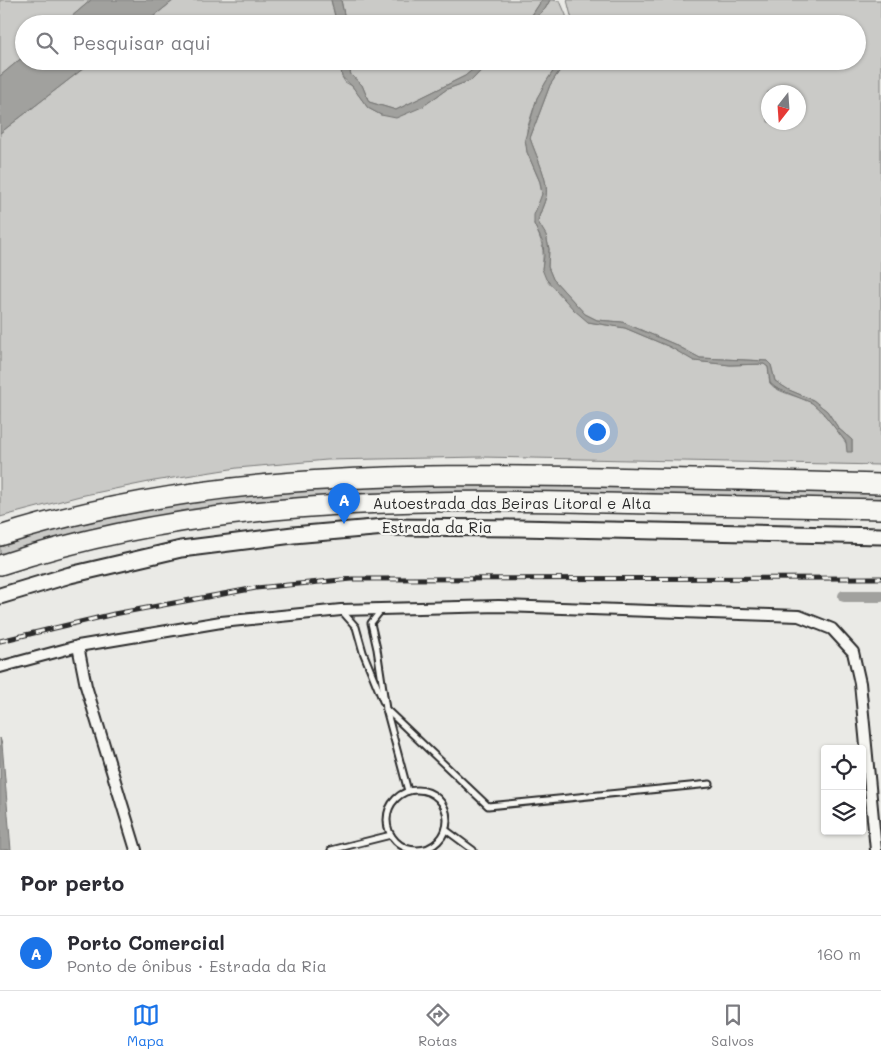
<!DOCTYPE html>
<html lang="pt">
<head>
<meta charset="utf-8">
<style>
	:root { --surface:#fff; --page:#f7f7f7; --text:#2b2b33; --muted:#7c7c81; --line:#e1e1e2; --accent:#1a73e8 }
	body { margin:0; font-family:Mali,sans-serif; background:var(--page); color:var(--text) }
	.controls { position:absolute; right:15px; bottom:15px; display:grid; overflow:hidden; border-radius:5px; box-shadow:0 1px 4px #0004 }
	.controls button { width:45px; height:45px; display:grid; place-items:center; padding:0; border:0; border-bottom:1px solid var(--line); background:var(--surface); color:var(--text); font:25px sans-serif }
	.compass { position:absolute; left:761px; top:85px; width:45px; height:45px; border-radius:50%; background:var(--surface); box-shadow:0 1px 4px #0004; rotate:197deg }
	.you { position:absolute; left:596px; top:431px; width:18px; height:18px; margin:-12px; border:4px solid #fff; border-radius:50%; background:#1a73e8; box-shadow:0 0 0 8px #1a73e833 }
	.badge { display:grid; place-items:center; width:32px; height:32px; border-radius:50%; background:var(--accent); color:#fff; font-size:16px; font-weight:700 }
	.pin { position:absolute; translate:-50% -41px; filter:drop-shadow(0 1px 2px #0008) }
	.pin::after { content:''; position:absolute; top:26px; width:18px; height:15px; background:inherit; clip-path:polygon(0 0,100% 0,50% 100%) }
	.list { margin:0; padding:0; list-style:none }
	h2 { display:flex; justify-content:space-between; align-items:center; height:65px; margin:0; padding:0 20px; font-size:21px }
	h2 small { font-size:16px; font-weight:400; color:var(--muted) }
	.list li { display:grid; grid-template-columns:32px 1fr auto; gap:15px; align-items:center; box-sizing:border-box; height:75px; padding:0 20px; border-top:1px solid var(--line) }
	.list b { display:block; font-size:19px; white-space:nowrap }
	.list p { margin:0; font-size:16px; white-space:nowrap; color:var(--muted) }
	.list em { font-size:16px; font-style:normal; color:var(--muted) }
	.icon { flex:none; width:28px; height:28px; fill:none; stroke:currentColor; stroke-width:2; stroke-linecap:round; stroke-linejoin:round }
	.map { position:relative; flex:none; width:881px; height:850px; overflow:hidden }
	.search { position:absolute; background:var(--surface); box-shadow:0 1px 4px #0004; left:15px; right:15px; top:15px; height:55px; display:flex; align-items:center; gap:12px; box-sizing:border-box; padding:0 18px; border-radius:28px; color:var(--muted); font-size:19px }
	.sheet { height:140px; background:var(--surface) }
	nav { display:flex; justify-content:space-around; align-items:center; box-sizing:border-box; height:70px; border-top:1px solid var(--line); background:var(--surface); font-size:14px; color:var(--muted) }
	nav a { display:grid; justify-items:center; gap:2px }
	nav .on { color:var(--accent) }
	.map>svg:first-child { display:block }
	.green { fill:#cacac7; stroke:#7a7a79; fill-rule:evenodd }
	.water { fill:#a1a19e; stroke:#727270 }
	.lines { fill:none; stroke-linecap:round; stroke-linejoin:round }
	.canal { stroke:#a1a19e; stroke-width:12 }
	.lane-casing { stroke:#2b2b2b; stroke-width:9 }
	.street-casing { stroke:#2b2b2b; stroke-width:14 }
	.secondary-casing { stroke:#2b2b2b; stroke-width:19 }
	.highway-casing { stroke:#2b2b2b; stroke-width:22 }
	.lane { stroke:#f6f6f2; stroke-width:5 }
	.street { stroke:#f6f6f2; stroke-width:10 }
	.secondary { stroke:#f6f6f2; stroke-width:15 }
	.highway { stroke:#f6f6f2; stroke-width:19 }
	.rail-casing { stroke:#2b2b2b; stroke-width:5 }
	.rail { stroke:#f6f6f2; stroke-width:3; stroke-dasharray:9; stroke-linecap:butt }
	.labels { text-anchor:middle; stroke-width:5; stroke-linejoin:round; paint-order:stroke }
	.street-label { font-size:15px; fill:#2b2b2b; stroke:#f6f6f2 }
</style>
</head>
<body>
<div class="map">
<svg width="881" height="850" viewBox="0 0 881 850">
	<rect width="100%" height="100%" fill="#eaeae6"/>
	<filter id="ink" filterUnits="userSpaceOnUse"><feTurbulence type="fractalNoise" baseFrequency=".02" numOctaves="2"/><feDisplacementMap in="SourceGraphic" scale="10" xChannelSelector="R" yChannelSelector="G"/><feConvolveMatrix kernelMatrix="1 2 1 2 8 2 1 2 1" color-interpolation-filters="sRGB"/></filter>
	<g filter="url(#ink)">
		<g class="green">
			<polygon points="0,0 91,0 63,24 24,24 24,56 0,76"/>
			<polygon points="174,0 331,0 337,24 144,24"/>
			<polygon points="341,0 542,0 532,15 523,24 346,24"/>
			<polygon points="550,0 560,1 566,15 567,24 529,24 545,9"/>
			<path d="M567,0H881V465L481,457L327,460L237,468L154,481L80,496L0,517V133L93,61H340L342,77L345,82L352,86L368,108L381,115L422,107L447,89L472,80L490,61H560L546,82L537,98L527,129V152L540,182L542,194L534,224C542,241 545,249 542,269L588,322L625,328L670,347L695,361L730,365L764,364L768,367C769,371 769,379 770,383C776,393 803,397 812,403C823,410 845,441 852,452V440L839,429L827,411L813,400L789,390L775,381L771,365L767,361L700,358L674,344L622,322L597,320L585,314L553,279L548,267L549,249L546,236L538,222C539,213 545,203 546,196C549,181 535,154 530,138L550,85L566,61H857V24H573ZM768,92H798V122H768Z"/>
			<polygon points="347,61 483,61 465,76 396,110 369,102 362,85 351,75"/>
			<path d="M476,484L881,492V503L336,498L0,558V545C104,516 209,496 317,488C370,484 423,485 476,484Z"/>
		</g>
		<g class="water">
			<polygon points="91,0 174,0 144,24 63,24"/>
			<polygon points="331,0 341,0 346,24 337,24"/>
			<polygon points="542,0 550,0 545,9 529,24 523,24 532,15"/>
			<polygon points="24,56 24,61 93,61 0,133 0,76"/>
			<polygon points="340,61 347,61 351,75 362,85 369,102 396,110 465,76 483,61 490,61 472,80 447,89 422,107 396,118 381,115 368,108 352,86 342,77"/>
			<path d="M560,61H566L550,85L530,138C535,154 549,180 546,196C545,203 539,213 538,222L546,235L549,249L548,267L553,279L585,314L597,320L622,322L674,344L700,358L767,361L771,365L775,381L789,390L813,400L827,411L839,429L852,440V452H847L846,442L823,413L812,403L776,388L770,383L768,367L764,364L730,365L694,361L670,347L625,328L588,322L574,310L546,279L542,269L544,256L543,243L534,224V215L542,194L540,182L527,152L525,139L537,98L546,82Z"/>
			<polygon points="0,738 2,744 11,850 0,850"/>
		</g>
		<g class="lines">
			<polyline class="canal" points="844,596 881,596"/>
			<defs>
				<g id="lane">
					<polyline points="382,609 371,623 377,649 386,709 488,806 710,784"/>
					<polyline points="341,610 356,627 363,652 383,701"/>
					<polyline points="386,709 408,791"/>
					<circle cx="417" cy="820" r="30"/>
					<polyline points="446,830 473,850"/>
					<polyline points="331,850 391,835"/>
				</g>
				<g id="street">
					<polyline points="78,646 86,686 136,850"/>
					<polyline points="0,667 78,646 221,622 341,610 499,606 799,616 832,629 853,652 860,683 876,850"/>
				</g>
				<polyline id="secondary" points="0,596 70,575 181,549 293,535 385,527 518,528 881,536"/>
				<g id="highway">
					<path d="M0,536C195,474 398,473 600,477C694,479 787,481 881,484"/>
					<path d="M0,565C197,500 400,498 605,503C697,505 789,507 881,509"/>
				</g>
			</defs>
			<use href="#lane" class="lane-casing"/>
			<use href="#street" class="street-casing"/>
			<use href="#secondary" class="secondary-casing"/>
			<use href="#highway" class="highway-casing"/>
			<use href="#lane" class="lane"/>
			<use href="#street" class="street"/>
			<use href="#secondary" class="secondary"/>
			<use href="#highway" class="highway"/>
			<defs>
				<polyline id="rail" points="0,641 114,614 256,588 352,579 881,578"/>
			</defs>
			<use href="#rail" class="rail-casing"/>
			<use href="#rail" class="rail"/>
		</g>
	</g>
	<g class="labels">
		<g class="street-label">
			<text x="512" y="509">Autoestrada das Beiras Litoral e Alta</text>
			<text x="437" y="533">Estrada da Ria</text>
		</g>
	</g>
</svg>
<div class="controls">
<button><svg class="icon" aria-label="locate" viewBox="0 0 24 24"><circle cx="12" cy="12" r="6"/><path d="M12 2v4M12 18v4M2 12h4M18 12h4"/></svg></button>
<button><svg class="icon" aria-label="layers" viewBox="0 0 24 24"><path d="M12 4l9 5-9 5-9-5zM3 14l9 5 9-5"/></svg></button>
</div>
<svg class="compass" viewBox="-18 -18 36 36"><path d="M0-13l5 13h-10z" fill="#e53935"/><path d="M0 13l5-13h-10z" fill="#7c7c81"/></svg>
<div class="you"></div>
<div class="pin badge" style="left:344px;top:524px">A</div>
<div class="search"><svg class="icon" aria-label="search" viewBox="0 0 24 24"><circle cx="10" cy="10" r="6"/><path d="M15 15l6 6"/></svg>Pesquisar aqui</div>
</div>
<section class="sheet">
<h2>Por perto<small></small></h2>
<ul class="list">
<li><span class="badge">A</span><div><b>Porto Comercial</b><p>Ponto de ônibus · Estrada da Ria</p></div><em>160 m</em></li>
</ul>
</section>
<nav>
<a class="on"><svg class="icon" aria-label="map" viewBox="0 0 24 24"><path d="M3 6l6-2 6 2 6-2v14l-6 2-6-2-6 2zM9 4v14M15 6v14"/></svg>Mapa</a>
<a><svg class="icon" aria-label="directions" viewBox="0 0 24 24"><path d="M12 3l9 9-9 9-9-9zM9 14v-3h6M13 9l2 2-2 2"/></svg>Rotas</a>
<a><svg class="icon" aria-label="saved" viewBox="0 0 24 24"><path d="M7 4h10v16l-5-4-5 4z"/></svg>Salvos</a>
</nav>
</body>
</html>
